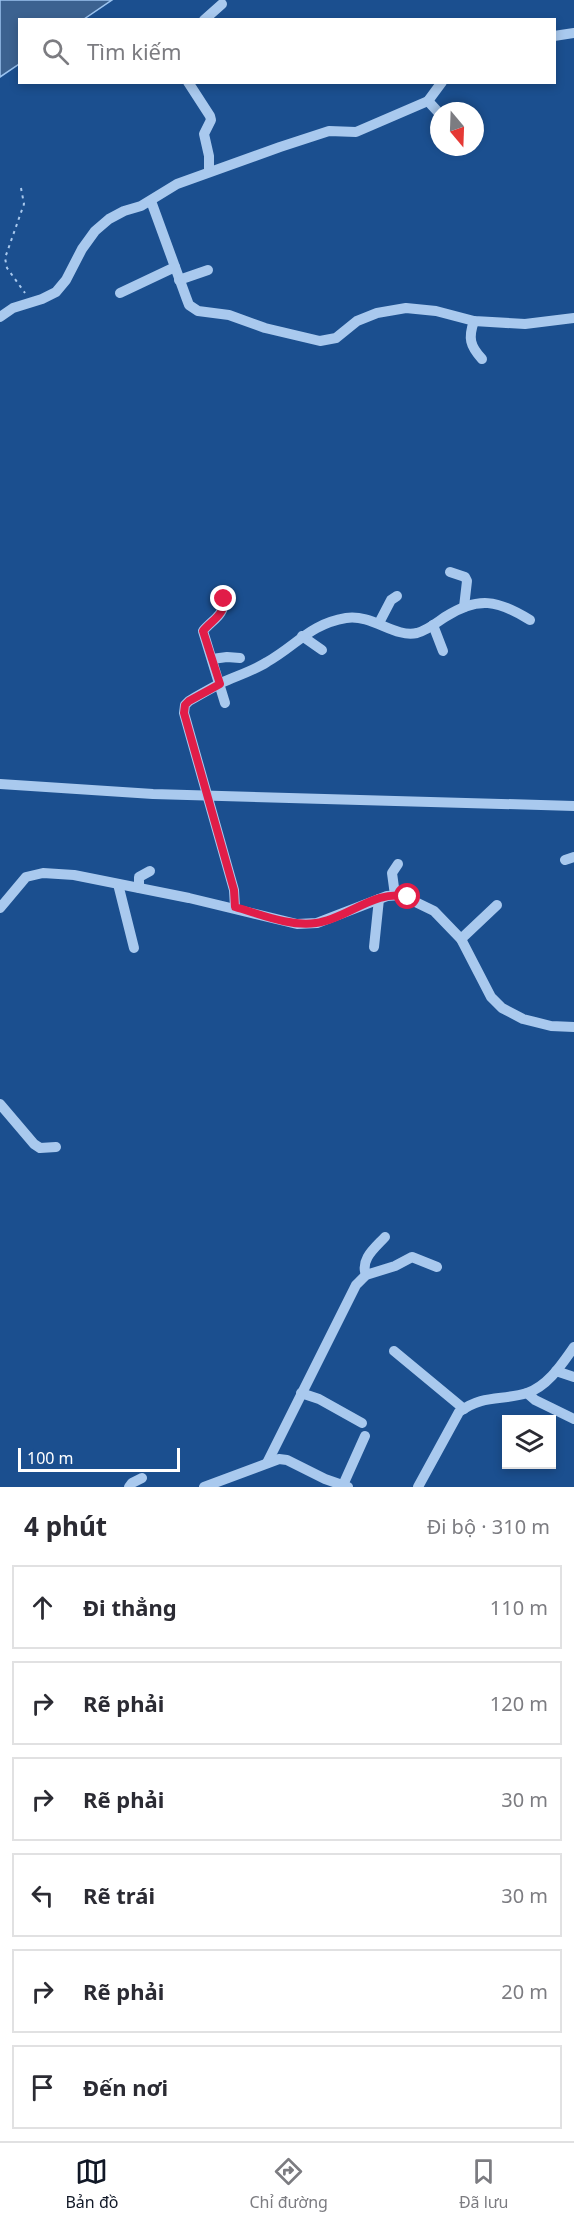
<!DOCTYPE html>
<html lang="vi">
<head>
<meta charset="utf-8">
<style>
	:root { --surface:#fff; --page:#f7f7f7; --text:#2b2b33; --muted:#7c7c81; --line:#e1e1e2; --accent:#111827 }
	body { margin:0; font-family:"Noto Sans",sans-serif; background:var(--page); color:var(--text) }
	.controls { position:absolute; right:18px; bottom:18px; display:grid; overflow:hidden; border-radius:0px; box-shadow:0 3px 9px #0003 }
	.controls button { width:54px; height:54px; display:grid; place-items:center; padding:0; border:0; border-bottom:2px solid var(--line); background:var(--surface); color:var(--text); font:30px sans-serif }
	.compass { position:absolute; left:430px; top:102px; width:54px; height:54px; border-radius:50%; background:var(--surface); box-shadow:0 3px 9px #0003; rotate:161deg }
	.scale { position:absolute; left:18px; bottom:15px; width:162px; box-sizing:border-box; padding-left:6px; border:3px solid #fff; border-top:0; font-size:16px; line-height:21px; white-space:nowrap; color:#fff; -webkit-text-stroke:4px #1b4f8f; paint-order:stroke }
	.stop { position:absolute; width:18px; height:18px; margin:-14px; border:4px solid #e11d48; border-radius:50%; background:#fff }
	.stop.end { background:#e11d48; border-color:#fff; box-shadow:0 2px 6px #0008 }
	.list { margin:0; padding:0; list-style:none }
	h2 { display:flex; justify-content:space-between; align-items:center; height:78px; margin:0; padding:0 24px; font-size:26px }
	h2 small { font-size:20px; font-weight:400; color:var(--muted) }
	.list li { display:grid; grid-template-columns:39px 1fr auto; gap:18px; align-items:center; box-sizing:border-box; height:84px; margin:0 12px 12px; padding:0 12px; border:2px solid var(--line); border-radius:0px }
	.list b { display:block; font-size:22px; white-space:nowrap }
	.list em { font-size:20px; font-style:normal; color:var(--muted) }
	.icon { flex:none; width:33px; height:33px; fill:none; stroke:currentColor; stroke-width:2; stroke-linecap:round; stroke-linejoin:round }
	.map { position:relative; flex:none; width:574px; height:1487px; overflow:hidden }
	.search { position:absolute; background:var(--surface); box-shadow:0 3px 9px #0003; left:18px; right:18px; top:18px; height:66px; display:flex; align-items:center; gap:15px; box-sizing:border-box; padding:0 21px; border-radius:0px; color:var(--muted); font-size:22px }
	.sheet { height:654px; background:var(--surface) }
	nav { display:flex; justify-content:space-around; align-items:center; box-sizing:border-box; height:84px; border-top:2px solid var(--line); background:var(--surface); font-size:16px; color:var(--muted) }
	nav a { display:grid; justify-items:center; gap:3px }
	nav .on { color:var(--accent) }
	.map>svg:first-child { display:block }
	.water { fill:#3c6290; stroke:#9cc4f0; stroke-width:1.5 }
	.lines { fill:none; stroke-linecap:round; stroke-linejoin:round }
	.path { stroke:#a9c9ee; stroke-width:2; stroke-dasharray:3 4.5; stroke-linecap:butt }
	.minor { stroke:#a9c9ee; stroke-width:10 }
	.route { stroke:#e11d48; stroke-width:8 }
</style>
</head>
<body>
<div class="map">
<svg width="574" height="1487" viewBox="0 0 574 1487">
	<rect width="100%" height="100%" fill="#1b4f8f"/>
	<polygon class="water" points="0,0 112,0 84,19 20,20 19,64 0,77"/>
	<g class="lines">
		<polyline class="path" points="21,188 24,204 5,258 7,268 25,293"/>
		<g class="minor">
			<polyline points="204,20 222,4"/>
			<polyline points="554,36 574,33"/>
			<polyline points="188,82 210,116 211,120 204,134 209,156 209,171"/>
			<polyline points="428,101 439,113"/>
			<polyline points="151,201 186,297 189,305 198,311 229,315 265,328 320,341 336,338 357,321 377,313 406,308 436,311 474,321 525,324 574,318"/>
			<polyline points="179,280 208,270"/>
			<polyline points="120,293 175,267"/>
			<polyline points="0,317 13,308 42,299 56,292 66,280 82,249 95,231 109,219 124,211 141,206 177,184 280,147 329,131 356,132 428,101 442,82"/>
			<path d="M474,321C468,338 470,346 482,359"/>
			<polyline points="450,572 465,577 467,581 464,607"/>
			<path d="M224,599C225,615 212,620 203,631L225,703"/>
			<polyline points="379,623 391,600 397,596"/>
			<polyline points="433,625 443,651"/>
			<polyline points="302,636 322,650"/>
			<polyline points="212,659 227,657 240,658"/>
			<polyline points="0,784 153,794 574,806"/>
			<polyline points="565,860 574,857"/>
			<polyline points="118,884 134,948"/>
			<polyline points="139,888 139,877 150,871"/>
			<polyline points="395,895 392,873 398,864"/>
			<path d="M235,907L234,890L184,713L185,705L189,701C199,695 210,689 221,683C236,676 253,671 267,662C297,645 310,624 346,618C373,614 394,638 417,633C428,630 436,623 445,617C478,596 498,600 530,620"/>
			<polyline points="0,908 26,877 43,873 74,875 189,898 297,924 317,923 387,896 401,895 434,911 461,939 491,997 502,1008 523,1019 551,1026 574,1027"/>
			<polyline points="461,939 497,905"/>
			<polyline points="374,947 379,899"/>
			<polyline points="0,1104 34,1144 40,1148 56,1147"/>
			<path d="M366,1275C360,1259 375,1248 385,1237"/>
			<polyline points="394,1351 464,1409"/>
			<polyline points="556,1371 574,1377"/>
			<polyline points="301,1393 319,1399 362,1423"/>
			<polyline points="527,1393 535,1400 574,1419"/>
			<polyline points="267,1463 356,1285 366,1275 395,1266 412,1257 437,1267"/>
			<polyline points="343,1485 365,1436"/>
			<polyline points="129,1487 132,1483 142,1478"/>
			<polyline points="204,1487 279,1459 287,1460 325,1479 348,1487"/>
			<path d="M418,1487L459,1412C484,1394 501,1401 527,1393C548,1386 562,1364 574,1347"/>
		</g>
	</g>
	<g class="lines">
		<path class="route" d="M224,599C225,615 212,620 203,631L220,684L189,701L185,705L184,713L234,890L235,907C260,914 290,927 316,923C347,919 376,888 408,897"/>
	</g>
</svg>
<div class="controls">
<button><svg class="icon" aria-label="layers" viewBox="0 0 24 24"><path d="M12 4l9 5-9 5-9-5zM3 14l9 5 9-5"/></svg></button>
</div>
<svg class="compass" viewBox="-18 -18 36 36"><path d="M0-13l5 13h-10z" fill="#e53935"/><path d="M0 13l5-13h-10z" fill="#7c7c81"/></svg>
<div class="scale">100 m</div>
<div class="stop" style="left:408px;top:897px"></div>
<div class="stop end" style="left:224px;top:599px"></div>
<div class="search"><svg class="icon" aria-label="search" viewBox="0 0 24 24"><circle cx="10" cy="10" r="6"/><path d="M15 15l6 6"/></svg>Tìm kiếm</div>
</div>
<section class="sheet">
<h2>4 phút<small>Đi bộ · 310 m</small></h2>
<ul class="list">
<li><svg class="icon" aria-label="ahead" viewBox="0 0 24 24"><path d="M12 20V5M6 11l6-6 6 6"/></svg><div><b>Đi thẳng</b></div><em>110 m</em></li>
<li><svg class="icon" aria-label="right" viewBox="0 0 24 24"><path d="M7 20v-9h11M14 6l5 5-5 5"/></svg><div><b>Rẽ phải</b></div><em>120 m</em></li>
<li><svg class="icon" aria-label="right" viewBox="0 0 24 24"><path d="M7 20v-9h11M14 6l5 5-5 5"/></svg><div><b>Rẽ phải</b></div><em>30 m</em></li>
<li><svg class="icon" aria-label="left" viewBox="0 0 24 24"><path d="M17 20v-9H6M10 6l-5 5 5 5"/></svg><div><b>Rẽ trái</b></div><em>30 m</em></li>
<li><svg class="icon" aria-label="right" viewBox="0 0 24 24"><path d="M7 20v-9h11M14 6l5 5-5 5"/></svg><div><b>Rẽ phải</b></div><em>20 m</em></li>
<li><svg class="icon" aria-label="arrive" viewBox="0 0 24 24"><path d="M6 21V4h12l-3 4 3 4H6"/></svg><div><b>Đến nơi</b></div></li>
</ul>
</section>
<nav>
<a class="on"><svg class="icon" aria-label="map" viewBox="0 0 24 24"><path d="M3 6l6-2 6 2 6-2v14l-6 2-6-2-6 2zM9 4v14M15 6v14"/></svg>Bản đồ</a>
<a><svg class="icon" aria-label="directions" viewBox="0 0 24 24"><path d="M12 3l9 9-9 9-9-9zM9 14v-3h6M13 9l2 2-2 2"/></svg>Chỉ đường</a>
<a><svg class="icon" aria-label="saved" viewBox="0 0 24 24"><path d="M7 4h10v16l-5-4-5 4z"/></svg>Đã lưu</a>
</nav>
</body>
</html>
